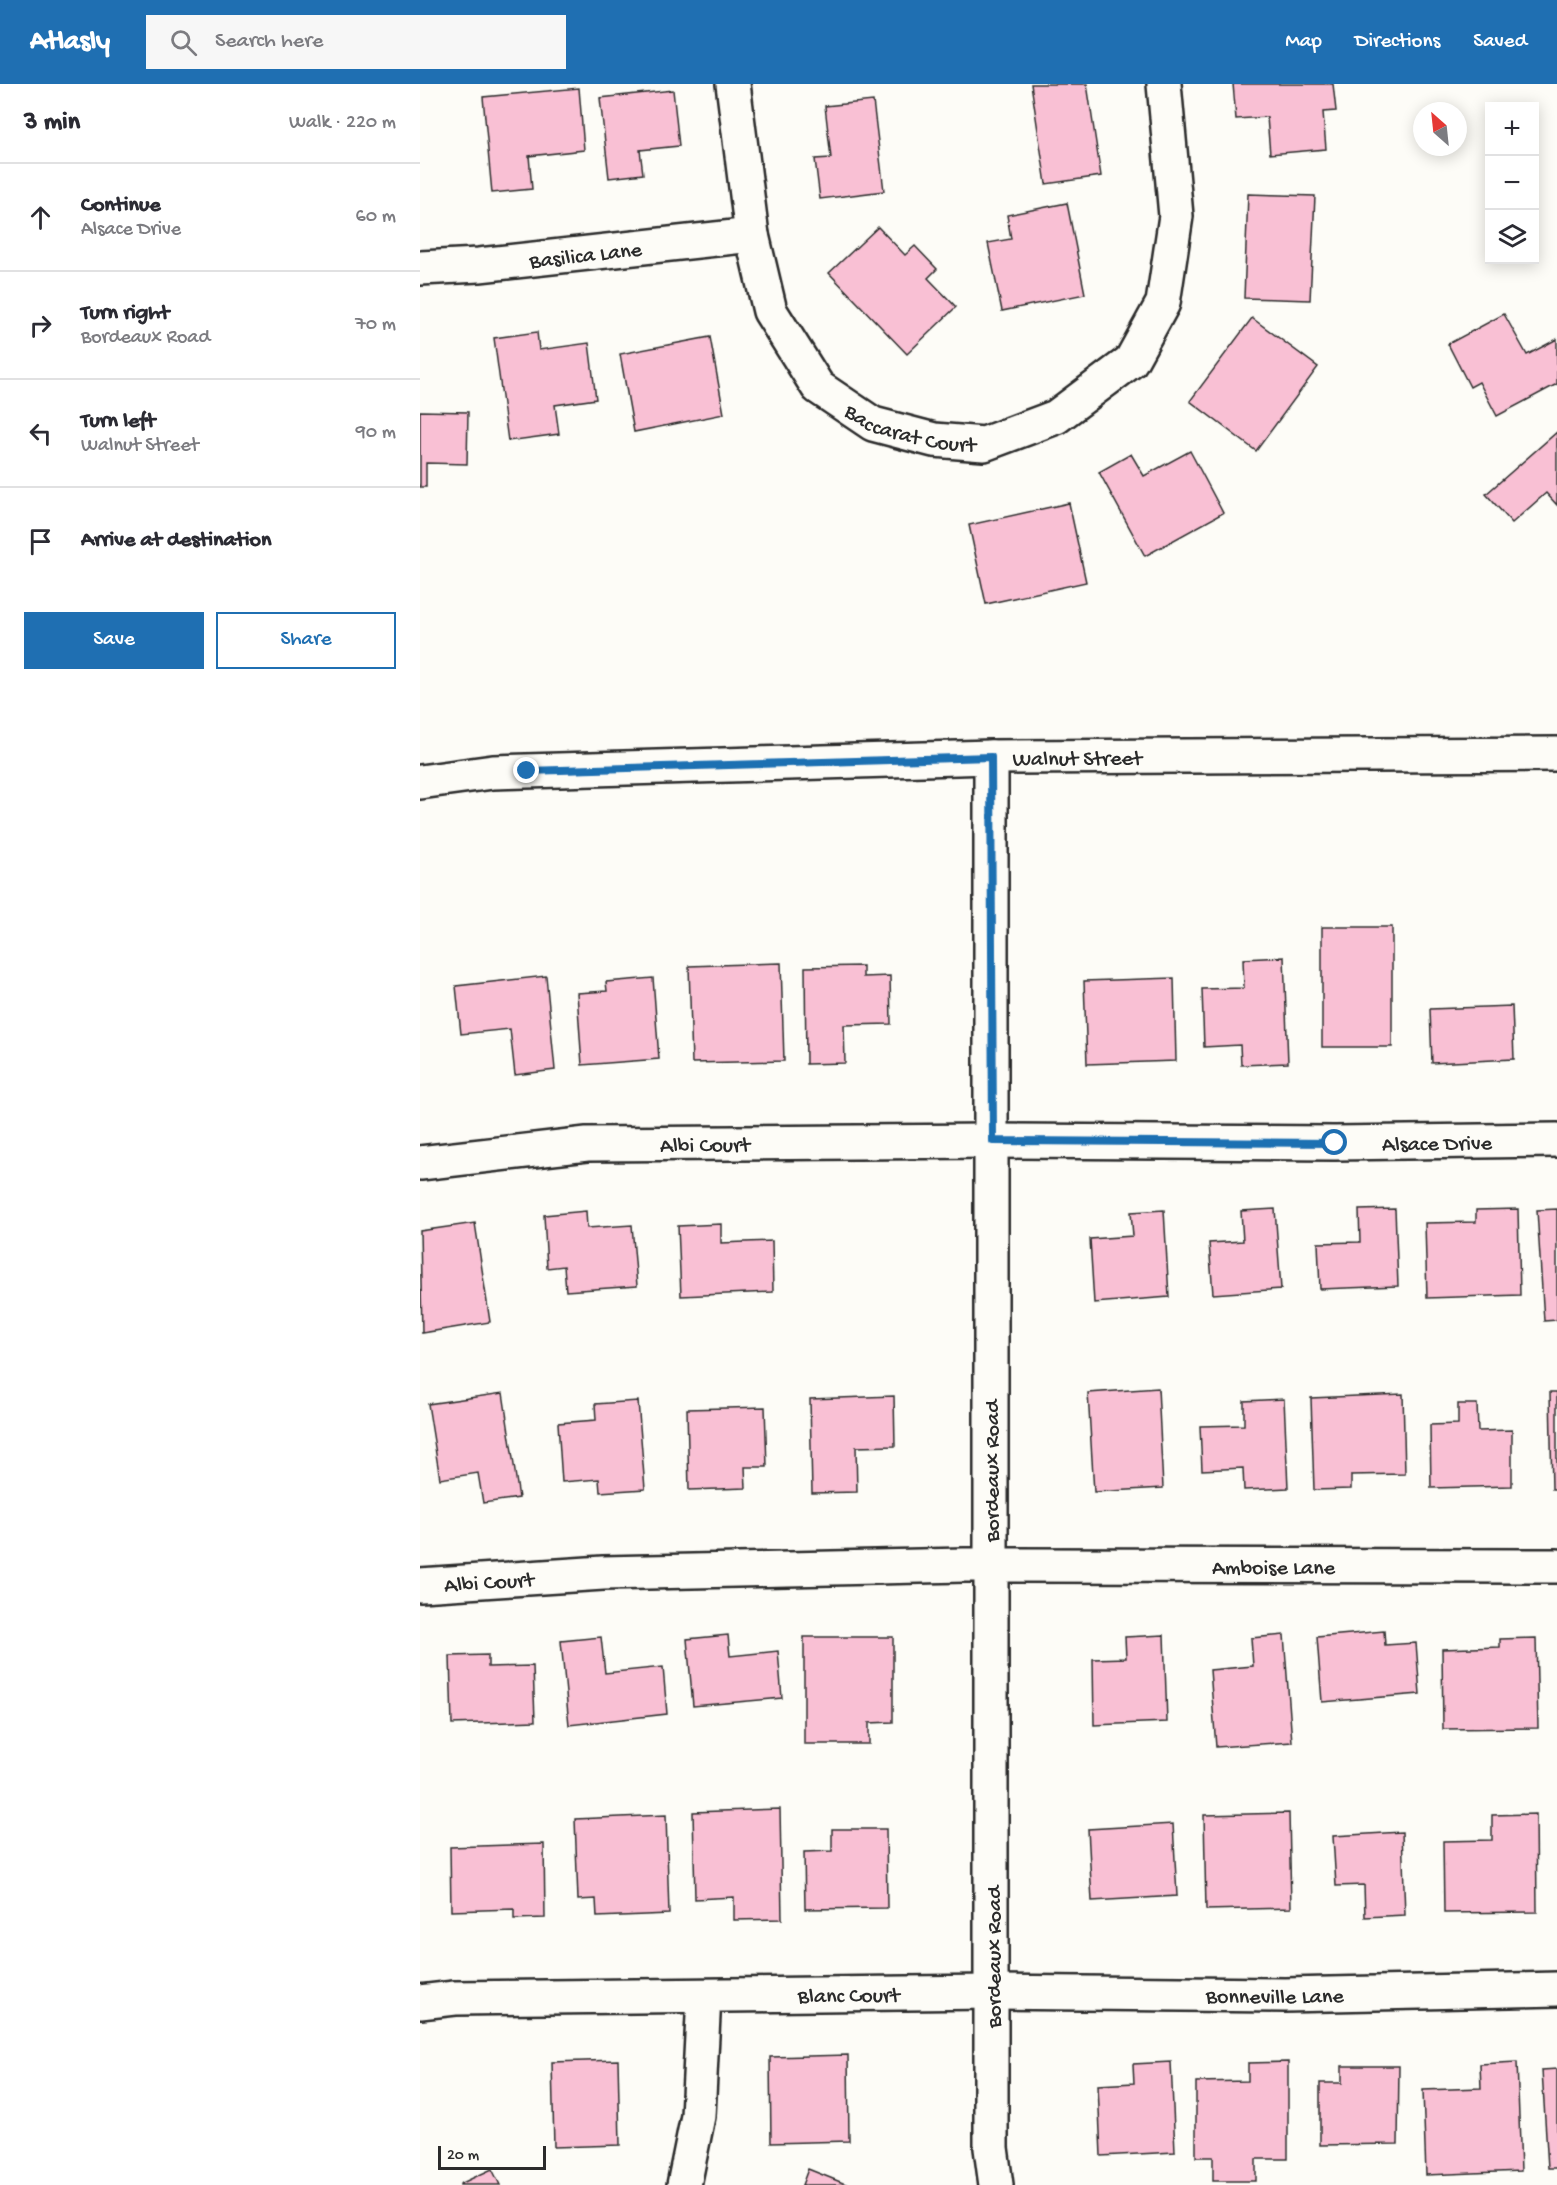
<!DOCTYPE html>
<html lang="en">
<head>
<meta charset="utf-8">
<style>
	:root { --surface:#fff; --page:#f7f7f7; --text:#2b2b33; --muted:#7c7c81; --line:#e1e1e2; --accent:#1f6fb2 }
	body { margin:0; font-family:"Gochi Hand",sans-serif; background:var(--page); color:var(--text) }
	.controls { position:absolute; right:18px; top:18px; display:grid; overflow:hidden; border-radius:0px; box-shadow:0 3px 15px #0003 }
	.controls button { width:54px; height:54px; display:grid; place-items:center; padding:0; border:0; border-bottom:2px solid var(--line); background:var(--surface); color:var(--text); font:30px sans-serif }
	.compass { position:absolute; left:993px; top:18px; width:54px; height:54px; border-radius:50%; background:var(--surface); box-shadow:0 3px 15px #0003; rotate:333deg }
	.scale { position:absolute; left:18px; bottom:15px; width:108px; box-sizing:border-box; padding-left:6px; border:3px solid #2b2b2b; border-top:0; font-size:16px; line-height:21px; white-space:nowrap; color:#2b2b2b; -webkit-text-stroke:4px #fdfcf7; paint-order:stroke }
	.stop { position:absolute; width:18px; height:18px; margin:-14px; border:4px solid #1f6fb2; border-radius:50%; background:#fff }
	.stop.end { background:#1f6fb2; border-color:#fff; box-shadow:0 2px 6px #0008 }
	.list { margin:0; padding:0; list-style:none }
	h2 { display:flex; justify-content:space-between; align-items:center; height:78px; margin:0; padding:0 24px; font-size:26px }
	h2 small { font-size:20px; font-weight:400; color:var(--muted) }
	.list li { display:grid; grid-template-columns:39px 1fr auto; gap:18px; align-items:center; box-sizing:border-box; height:108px; padding:0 24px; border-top:2px solid var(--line) }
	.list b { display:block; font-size:22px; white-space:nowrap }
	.list p { margin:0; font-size:20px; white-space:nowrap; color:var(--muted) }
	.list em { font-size:20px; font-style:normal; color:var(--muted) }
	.actions { display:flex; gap:12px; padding:18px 24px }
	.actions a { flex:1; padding:14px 0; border:2px solid var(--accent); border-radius:0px; text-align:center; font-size:21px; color:var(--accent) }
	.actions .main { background:var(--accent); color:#fff }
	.icon { flex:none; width:33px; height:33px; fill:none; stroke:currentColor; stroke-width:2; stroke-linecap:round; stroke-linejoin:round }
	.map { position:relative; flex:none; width:1137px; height:2101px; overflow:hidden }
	header { display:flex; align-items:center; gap:36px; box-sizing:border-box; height:84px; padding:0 30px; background:var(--accent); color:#fff }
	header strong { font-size:28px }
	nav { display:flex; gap:33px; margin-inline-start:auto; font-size:21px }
	.search { width:420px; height:54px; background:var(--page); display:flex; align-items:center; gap:15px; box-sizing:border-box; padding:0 21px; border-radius:0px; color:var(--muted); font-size:22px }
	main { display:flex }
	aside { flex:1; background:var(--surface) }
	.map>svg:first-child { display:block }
	.building { fill:#f9c0d4; stroke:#2b2b2b; stroke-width:1.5 }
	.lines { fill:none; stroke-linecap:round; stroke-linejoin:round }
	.minor-casing { stroke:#2b2b2b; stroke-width:38 }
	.minor { stroke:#fdfcf7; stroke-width:33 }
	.route { stroke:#1f6fb2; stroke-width:8 }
	.labels { text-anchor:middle; stroke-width:6; stroke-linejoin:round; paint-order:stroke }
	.street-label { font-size:22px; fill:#2b2b2b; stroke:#fdfcf7 }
</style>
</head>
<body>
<header>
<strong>Atlasly</strong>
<div class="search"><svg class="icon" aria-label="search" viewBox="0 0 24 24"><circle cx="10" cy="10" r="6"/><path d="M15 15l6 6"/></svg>Search here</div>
<nav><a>Map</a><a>Directions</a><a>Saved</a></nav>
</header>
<main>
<aside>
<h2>3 min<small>Walk · 220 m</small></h2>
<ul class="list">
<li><svg class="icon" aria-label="ahead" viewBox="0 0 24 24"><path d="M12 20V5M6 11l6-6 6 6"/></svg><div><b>Continue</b><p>Alsace Drive</p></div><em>60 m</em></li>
<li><svg class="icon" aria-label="right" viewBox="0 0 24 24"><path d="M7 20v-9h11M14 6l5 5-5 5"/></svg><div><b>Turn right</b><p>Bordeaux Road</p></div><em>70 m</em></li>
<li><svg class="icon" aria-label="left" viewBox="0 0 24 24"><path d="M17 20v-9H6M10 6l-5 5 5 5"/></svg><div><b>Turn left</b><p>Walnut Street</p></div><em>90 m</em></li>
<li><svg class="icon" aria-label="arrive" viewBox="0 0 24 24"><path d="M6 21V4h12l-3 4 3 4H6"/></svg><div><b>Arrive at destination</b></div></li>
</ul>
<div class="actions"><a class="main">Save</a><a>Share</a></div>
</aside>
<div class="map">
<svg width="1137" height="2101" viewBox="0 0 1137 2101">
	<rect width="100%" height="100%" fill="#fdfcf7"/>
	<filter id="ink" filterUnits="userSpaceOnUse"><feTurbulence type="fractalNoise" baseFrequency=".0167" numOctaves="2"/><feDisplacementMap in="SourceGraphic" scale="12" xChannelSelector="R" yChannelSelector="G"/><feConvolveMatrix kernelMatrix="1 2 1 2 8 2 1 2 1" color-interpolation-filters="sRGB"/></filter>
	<g filter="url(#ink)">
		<g class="building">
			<polygon points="611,0 667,0 681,92 626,100"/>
			<polygon points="813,0 913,0 916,27 903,28 906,65 850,70 847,33 816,35"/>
			<polygon points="159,4 164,66 109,72 112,105 72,109 63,13"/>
			<polygon points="253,6 259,62 220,66 223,90 189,94 180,14"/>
			<polygon points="453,17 464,107 400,115 395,75 411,74 405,22"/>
			<polygon points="828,110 895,112 890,216 824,214"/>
			<polygon points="647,119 665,210 582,227 568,159 591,155 587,131"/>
			<polygon points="458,143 485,171 495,162 517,185 508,194 536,223 487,270 409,189"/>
			<polygon points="1084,230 1107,271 1137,255 1137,300 1077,332 1059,298 1050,303 1028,260"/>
			<polygon points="832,234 898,283 836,367 770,317"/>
			<polygon points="117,248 119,266 169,259 176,315 135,321 139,350 88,357 74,254"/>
			<polygon points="290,253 304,330 214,348 200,270"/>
			<polygon points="0,327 48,328 47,380 6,379 6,403 0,403"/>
			<polygon points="1137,348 1137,421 1126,409 1092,439 1066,410"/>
			<polygon points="770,367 803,429 725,472 679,388 711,370 724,392"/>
			<polygon points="649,419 666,498 566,520 549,441"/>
			<rect x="902" y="843" width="70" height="120"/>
			<polygon points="864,873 868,979 821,981 820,961 784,963 782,905 824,904 823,875"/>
			<polygon points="361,879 364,977 272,979 269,882"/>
			<polygon points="443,882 443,893 470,892 471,940 424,941 425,979 386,980 385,883"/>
			<polygon points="126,892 135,986 95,991 90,945 41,950 36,902"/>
			<polygon points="233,894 239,975 162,981 157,909 187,907 186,898"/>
			<polygon points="754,894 756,977 667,980 664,897"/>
			<polygon points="1092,922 1094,975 1012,979 1010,925"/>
			<polygon points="855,1125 861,1205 793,1210 789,1159 823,1157 821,1127"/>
			<polygon points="975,1125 978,1202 900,1205 898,1159 940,1158 939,1126"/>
			<polygon points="1098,1125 1100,1211 1007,1214 1005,1139 1056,1138 1056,1126"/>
			<polygon points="1137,1125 1137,1236 1124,1237 1117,1126"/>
			<polygon points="744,1126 749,1213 674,1219 670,1155 713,1152 711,1128"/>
			<polygon points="166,1127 167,1144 212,1141 217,1202 146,1207 144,1182 127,1184 124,1131"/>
			<polygon points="55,1139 70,1238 2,1249 0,1147"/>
			<polygon points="301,1140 301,1159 352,1157 353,1208 261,1212 258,1142"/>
			<polygon points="738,1304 743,1404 674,1408 668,1309"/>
			<polygon points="1130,1308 1137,1308 1137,1405 1132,1405"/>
			<polygon points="83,1309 99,1414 63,1419 58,1389 20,1395 8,1320"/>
			<polygon points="983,1310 985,1390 931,1391 931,1405 894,1406 891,1314"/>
			<polygon points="474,1312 475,1362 436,1363 437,1408 392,1409 390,1315"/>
			<polygon points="864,1315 868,1404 824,1406 823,1384 782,1386 780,1342 824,1341 824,1317"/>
			<polygon points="218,1317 225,1405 180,1408 179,1395 142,1398 138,1339 176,1336 175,1320"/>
			<polygon points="1038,1320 1057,1320 1058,1347 1092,1346 1092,1402 1011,1404 1010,1341 1038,1340"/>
			<polygon points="345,1323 347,1383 325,1383 326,1404 269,1406 267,1325"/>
			<polygon points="964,1547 965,1561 996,1559 1000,1610 902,1618 897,1553"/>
			<polygon points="308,1551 310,1572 358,1567 362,1614 273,1622 267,1555"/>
			<polygon points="744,1551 747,1638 674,1641 673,1575 706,1574 705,1553"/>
			<polygon points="864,1551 872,1658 796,1663 790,1586 833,1582 831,1554"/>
			<polygon points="181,1553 185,1589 243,1583 247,1630 149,1641 141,1557"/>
			<polygon points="384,1553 473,1553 473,1638 449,1639 449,1660 384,1660"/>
			<polygon points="1116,1554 1118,1644 1023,1645 1022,1565 1080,1563 1080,1555"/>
			<polygon points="68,1571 68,1583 113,1582 115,1637 32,1640 30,1572"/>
			<polygon points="360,1725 362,1835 314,1836 314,1813 275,1815 273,1728"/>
			<polygon points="869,1729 871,1824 786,1826 784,1731"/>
			<polygon points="1116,1730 1117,1828 1024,1829 1023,1757 1072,1756 1072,1731"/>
			<polygon points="246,1731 249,1830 177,1833 176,1815 158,1816 155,1735"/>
			<polygon points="753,1740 757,1812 672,1817 668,1745"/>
			<polygon points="412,1745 466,1745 467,1824 385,1825 384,1768 412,1767"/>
			<polygon points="982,1748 985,1831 945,1833 944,1801 916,1802 913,1752"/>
			<polygon points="124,1760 125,1834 94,1835 94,1825 31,1827 30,1763"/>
			<polygon points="428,1971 429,2057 351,2059 350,1973"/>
			<polygon points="198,1976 200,2061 134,2063 132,1978"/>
			<polygon points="751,1978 755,2068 681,2072 678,2001 714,1999 713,1980"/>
			<polygon points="868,1978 868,2075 836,2075 836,2097 793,2097 793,2073 776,2073 776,1998 828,1997 828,1979"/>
			<polygon points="1097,1978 1101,2087 1006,2091 1003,2006 1061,2004 1060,1980"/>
			<polygon points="922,1982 979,1982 978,2060 900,2061 900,1999 922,1999"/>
			<polygon points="1137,1985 1137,2084 1128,2084 1122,1986"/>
			<polygon points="72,2085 80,2101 40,2101 40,2100"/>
			<polygon points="388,2085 428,2101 382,2101"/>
		</g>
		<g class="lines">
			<defs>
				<g id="minor">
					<path id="s1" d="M313,0L332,151L350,227L398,303L453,340L514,356L564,360L636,333L711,277L743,219L756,132L744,0"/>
					<path id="s2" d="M0,184L59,181L332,151"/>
					<polyline points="571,673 571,2064 576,2101"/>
					<path id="s3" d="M0,698L73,688L571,673L1137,670"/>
					<path id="s4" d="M0,1079L167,1060L573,1057L915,1059L1137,1056"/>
					<path id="s5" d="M0,1501L183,1489L544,1481L1137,1482"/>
					<path id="s6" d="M0,1918L35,1914L572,1908L865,1911L1137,1905"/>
					<polyline points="264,2101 278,2032 284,1912"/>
				</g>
			</defs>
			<use href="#minor" class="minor-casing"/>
			<use href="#minor" class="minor"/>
		</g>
	</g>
	<g class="lines" filter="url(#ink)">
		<polyline class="route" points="107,687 571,673 573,1057 915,1059"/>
	</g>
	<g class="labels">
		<g class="street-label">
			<text dy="8" stroke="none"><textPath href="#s2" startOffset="166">Basilica Lane</textPath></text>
			<text dy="8" stroke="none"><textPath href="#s1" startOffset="424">Baccarat Court</textPath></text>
			<text dy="8" stroke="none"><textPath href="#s3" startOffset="658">Walnut Street</textPath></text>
			<text dy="8" stroke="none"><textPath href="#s4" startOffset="1018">Alsace Drive</textPath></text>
			<text dy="8" stroke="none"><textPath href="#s4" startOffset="286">Albi Court</textPath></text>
			<text transform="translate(570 1387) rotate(-90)" y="8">Bordeaux Road</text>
			<text dy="8" stroke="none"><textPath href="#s5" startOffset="854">Amboise Lane</textPath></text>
			<text dy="8" stroke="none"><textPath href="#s5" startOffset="69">Albi Court</textPath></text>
			<text transform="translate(572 1873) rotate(-90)" y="8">Bordeaux Road</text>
			<text dy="8" stroke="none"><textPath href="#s6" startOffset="855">Bonneville Lane</textPath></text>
			<text dy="8" stroke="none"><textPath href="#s6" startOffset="429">Blanc Court</textPath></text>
		</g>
	</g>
</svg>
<div class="controls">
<button>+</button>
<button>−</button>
<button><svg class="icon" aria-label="layers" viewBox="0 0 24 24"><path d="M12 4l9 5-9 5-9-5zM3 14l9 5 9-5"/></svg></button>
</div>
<svg class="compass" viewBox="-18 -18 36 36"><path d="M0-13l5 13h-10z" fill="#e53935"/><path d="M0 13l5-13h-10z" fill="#7c7c81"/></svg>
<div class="scale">20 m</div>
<div class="stop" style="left:915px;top:1059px"></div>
<div class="stop end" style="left:107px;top:687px"></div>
</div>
</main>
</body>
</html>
